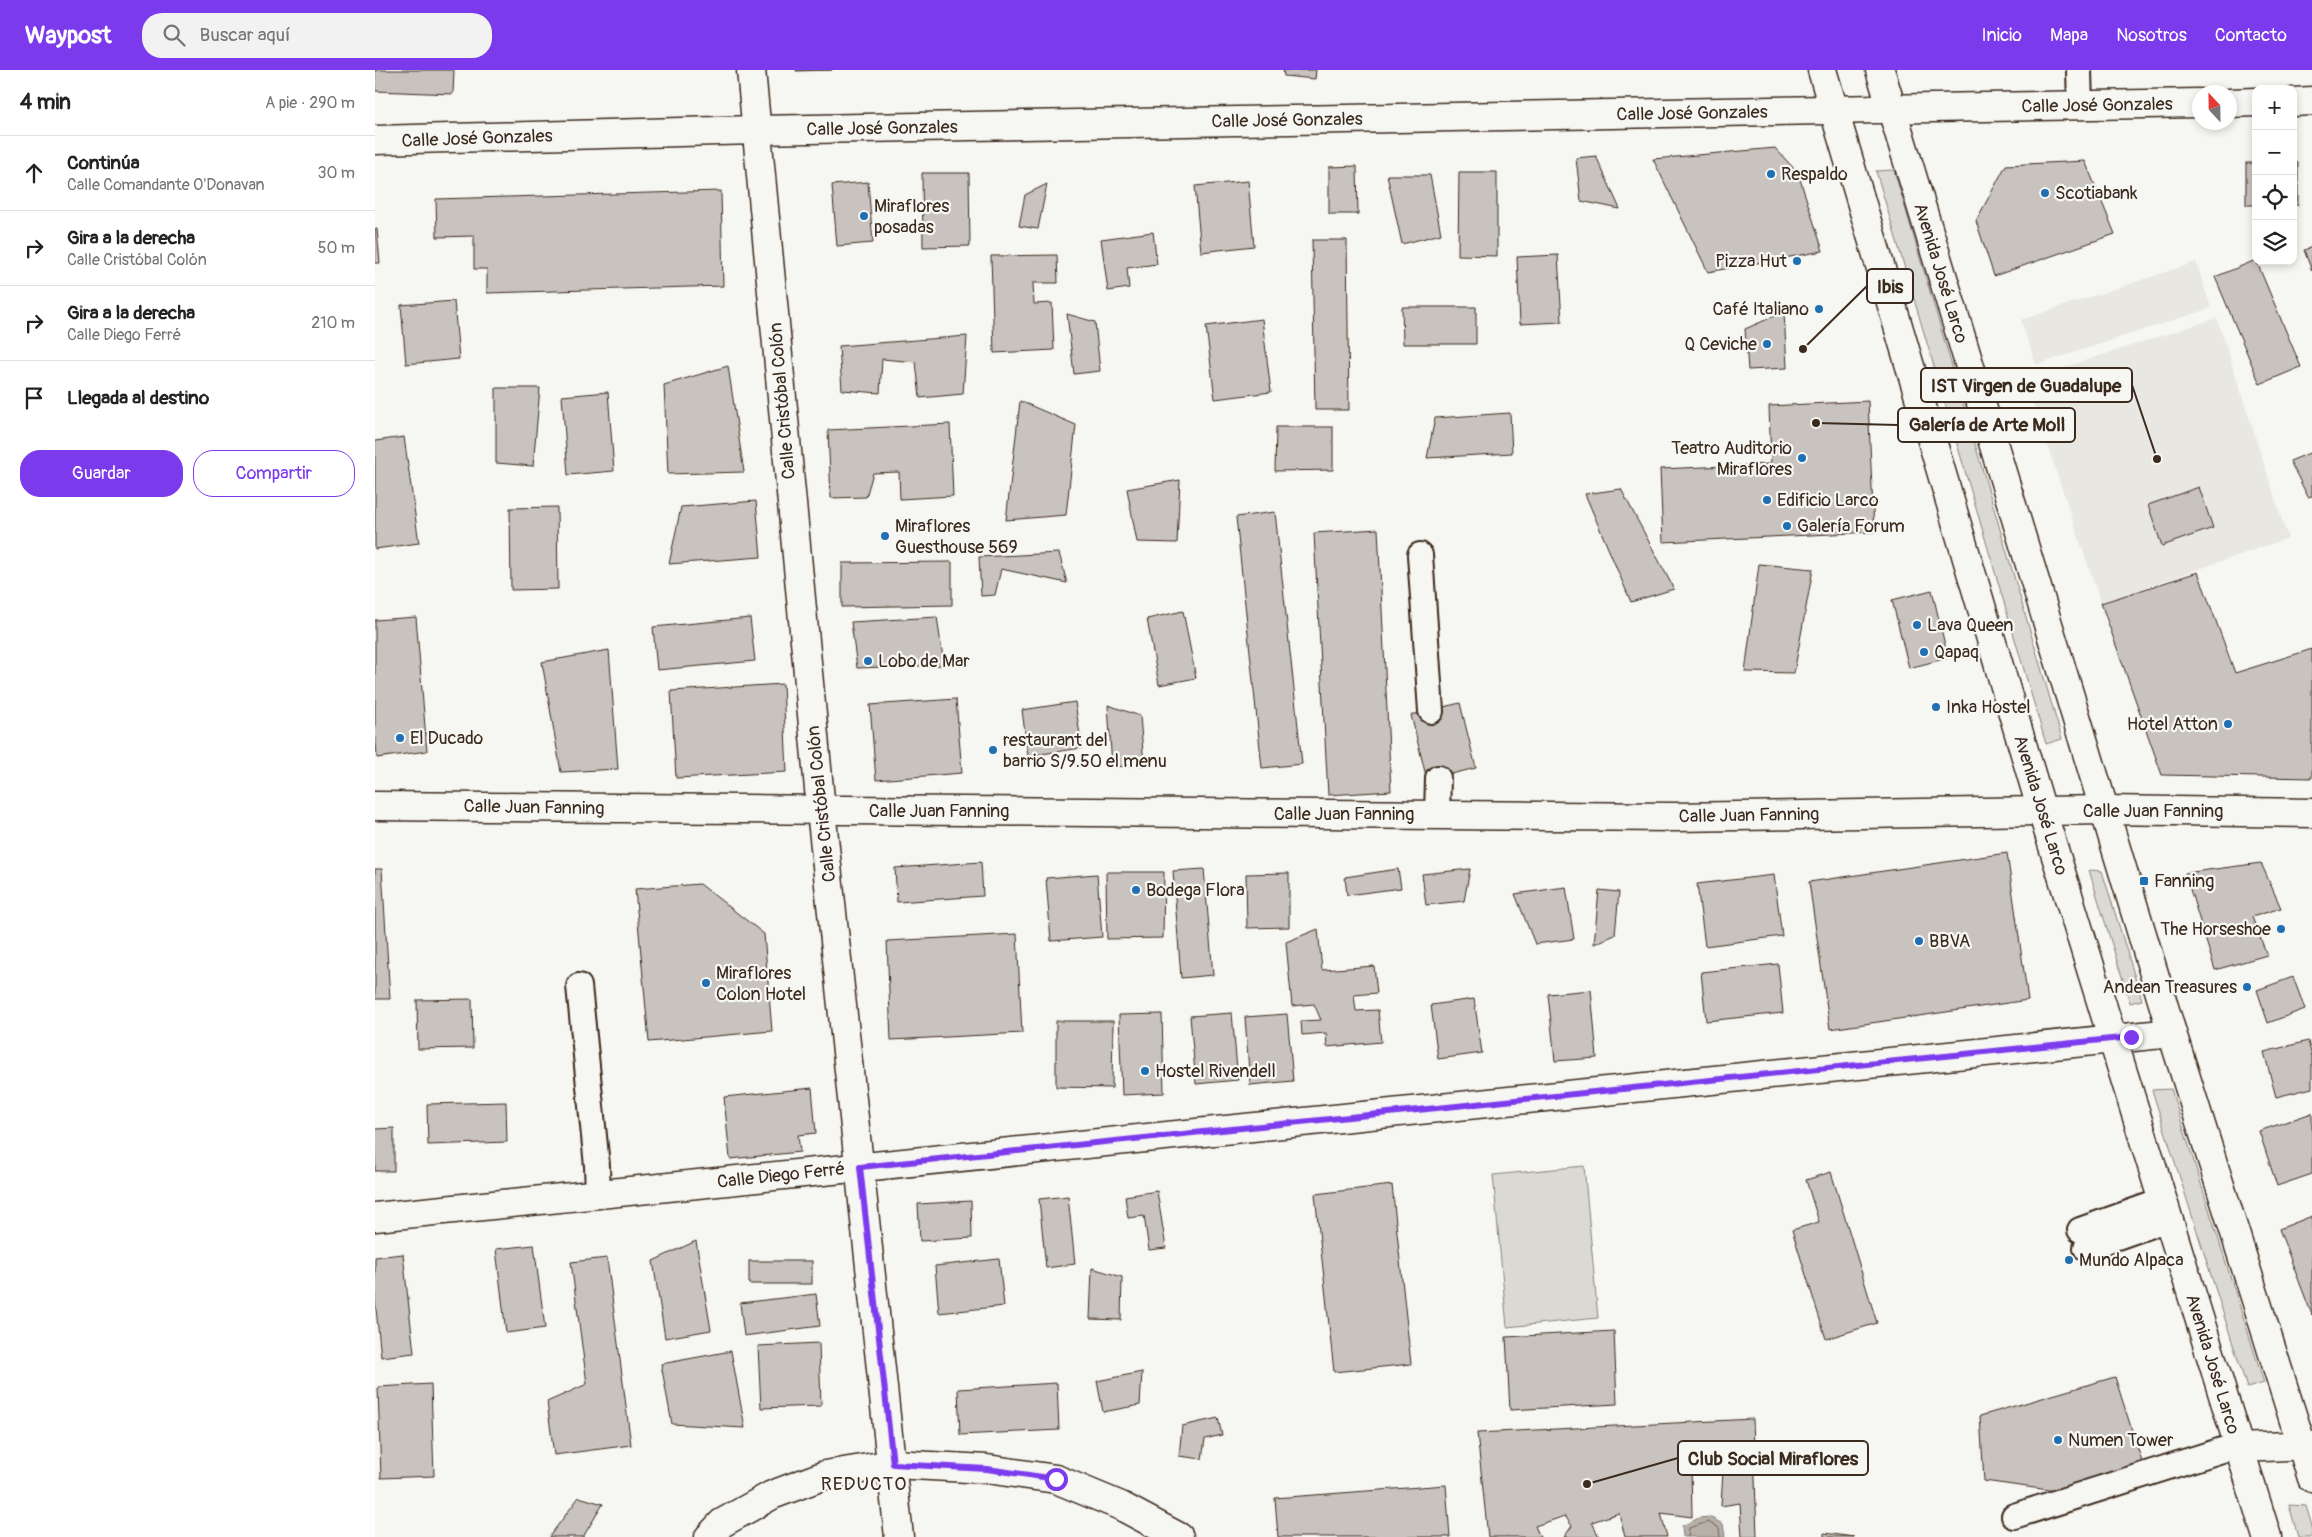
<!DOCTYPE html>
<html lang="es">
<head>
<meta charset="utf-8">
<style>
	:root { --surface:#fff; --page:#f2f2f2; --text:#222; --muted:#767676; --line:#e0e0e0; --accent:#7c3aed }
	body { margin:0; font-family:Pangolin,sans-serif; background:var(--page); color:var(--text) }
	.controls { position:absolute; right:15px; top:15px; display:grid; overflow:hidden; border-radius:10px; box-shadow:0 2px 8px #0003 }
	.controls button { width:45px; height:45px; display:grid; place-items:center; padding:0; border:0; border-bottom:1px solid var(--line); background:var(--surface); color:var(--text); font:25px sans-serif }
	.compass { position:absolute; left:1817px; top:15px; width:45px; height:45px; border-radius:50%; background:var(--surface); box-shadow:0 2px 8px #0003; rotate:338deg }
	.stop { position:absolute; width:15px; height:15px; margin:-11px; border:4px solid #7c3aed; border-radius:50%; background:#fff }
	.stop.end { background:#7c3aed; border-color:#fff; box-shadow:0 1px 5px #0008 }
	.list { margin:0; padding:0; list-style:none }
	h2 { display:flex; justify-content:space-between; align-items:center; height:65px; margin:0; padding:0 20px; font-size:21px }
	h2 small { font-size:16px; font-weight:400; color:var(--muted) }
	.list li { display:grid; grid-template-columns:32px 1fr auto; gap:15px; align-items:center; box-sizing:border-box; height:75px; padding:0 20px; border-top:1px solid var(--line) }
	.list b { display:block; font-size:19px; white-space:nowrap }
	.list p { margin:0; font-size:16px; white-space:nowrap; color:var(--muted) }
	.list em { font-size:16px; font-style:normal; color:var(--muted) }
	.actions { display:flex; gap:10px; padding:15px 20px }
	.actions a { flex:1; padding:11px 0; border:1px solid var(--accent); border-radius:20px; text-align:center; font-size:18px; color:var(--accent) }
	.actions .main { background:var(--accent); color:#fff }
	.icon { flex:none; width:28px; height:28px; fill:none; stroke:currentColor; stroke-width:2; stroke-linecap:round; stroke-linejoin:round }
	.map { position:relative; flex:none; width:1937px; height:1467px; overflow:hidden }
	header { display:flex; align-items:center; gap:30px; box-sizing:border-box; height:70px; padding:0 25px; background:var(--accent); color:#fff }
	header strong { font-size:24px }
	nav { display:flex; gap:28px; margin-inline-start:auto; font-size:18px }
	.search { width:350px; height:45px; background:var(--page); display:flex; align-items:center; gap:12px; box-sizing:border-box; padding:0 18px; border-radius:20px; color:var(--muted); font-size:19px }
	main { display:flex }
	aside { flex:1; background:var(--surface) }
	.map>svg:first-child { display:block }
	.built { fill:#e8e7e2 }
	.green { fill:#dad9d3; stroke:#8a8278 }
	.water { fill:#b6b0a9; stroke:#857a71 }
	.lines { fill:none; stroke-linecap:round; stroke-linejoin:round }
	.shore { stroke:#6c6056; stroke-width:1 }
	.building { fill:#c8c3be; stroke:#3b2a1e }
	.lane-casing { stroke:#3b2a1e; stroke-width:28 }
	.street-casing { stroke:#3b2a1e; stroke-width:31 }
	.secondary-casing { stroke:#3b2a1e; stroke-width:31 }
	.lane { stroke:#f6f6f2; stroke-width:24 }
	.street { stroke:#f6f6f2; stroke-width:28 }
	.secondary { stroke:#f6f6f2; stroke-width:28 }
	.route { stroke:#7c3aed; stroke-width:6 }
	.poi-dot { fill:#1f6fb2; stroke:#f6f6f2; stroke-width:2 }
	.labels { text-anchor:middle; stroke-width:4.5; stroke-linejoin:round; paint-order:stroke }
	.street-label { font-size:18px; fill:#3b2a1e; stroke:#f6f6f2 }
	.poi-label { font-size:18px; fill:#3b2a1e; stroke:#f6f6f2; text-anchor:start }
	.neighbourhood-label { font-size:19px; letter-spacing:1px; fill:#3b2a1e; stroke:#f6f6f2 }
	.leader { fill:none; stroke:#3b2a1e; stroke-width:2 }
	.callout-dot { fill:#3b2a1e; stroke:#f6f6f2; stroke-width:2 }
	.callout { fill:#f6f6f2; stroke:#3b2a1e; stroke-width:2 }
	.callout-label { font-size:19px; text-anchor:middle; font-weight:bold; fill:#3b2a1e }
</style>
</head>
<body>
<header>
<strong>Waypost</strong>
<div class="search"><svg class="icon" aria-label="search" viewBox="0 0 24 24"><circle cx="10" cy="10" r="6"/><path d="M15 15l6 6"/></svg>Buscar aquí</div>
<nav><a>Inicio</a><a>Mapa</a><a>Nosotros</a><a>Contacto</a></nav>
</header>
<main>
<aside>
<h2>4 min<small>A pie · 290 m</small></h2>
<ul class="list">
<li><svg class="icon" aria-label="ahead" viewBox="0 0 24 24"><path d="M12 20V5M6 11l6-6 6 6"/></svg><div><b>Continúa</b><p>Calle Comandante O'Donavan</p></div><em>30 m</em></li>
<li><svg class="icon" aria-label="right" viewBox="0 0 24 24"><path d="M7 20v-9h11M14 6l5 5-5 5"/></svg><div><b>Gira a la derecha</b><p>Calle Cristóbal Colón</p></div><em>50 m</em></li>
<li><svg class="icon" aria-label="right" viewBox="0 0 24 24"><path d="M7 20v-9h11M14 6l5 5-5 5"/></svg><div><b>Gira a la derecha</b><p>Calle Diego Ferré</p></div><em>210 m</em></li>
<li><svg class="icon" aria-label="arrive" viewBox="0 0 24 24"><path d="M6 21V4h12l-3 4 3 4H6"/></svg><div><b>Llegada al destino</b></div></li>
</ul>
<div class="actions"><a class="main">Guardar</a><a>Compartir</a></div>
</aside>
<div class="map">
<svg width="1937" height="1467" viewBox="0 0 1937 1467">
	<rect width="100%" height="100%" fill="#f6f6f2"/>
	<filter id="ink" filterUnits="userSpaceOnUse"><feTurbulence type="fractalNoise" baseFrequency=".02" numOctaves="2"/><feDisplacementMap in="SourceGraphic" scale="10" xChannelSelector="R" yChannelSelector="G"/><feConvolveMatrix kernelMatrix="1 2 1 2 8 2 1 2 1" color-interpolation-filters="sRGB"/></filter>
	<g filter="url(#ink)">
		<g class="built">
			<polygon points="1821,192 1836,238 1661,295 1646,250"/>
			<polygon points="1842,248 1913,468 1726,533 1650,310"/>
		</g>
		<g class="green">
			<polygon points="1519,100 1687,669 1671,674 1501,101"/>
			<polygon points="1714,800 1727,801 1767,930 1755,933"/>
			<polygon points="1796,1019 1889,1313 1872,1318 1777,1020"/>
			<polygon points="1209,1096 1223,1248 1132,1257 1118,1105"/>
			<polygon points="1914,1435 1931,1436 1937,1456 1937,1467 1923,1467"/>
		</g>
		<polygon class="water" points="1334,1447 1348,1454 1350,1467 1308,1467 1307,1456 1324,1448"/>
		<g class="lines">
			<polyline class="shore" points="1313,1467 1314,1458 1333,1452 1344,1458 1345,1467"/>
		</g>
		<g class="building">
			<polygon points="0,0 79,0 78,24 0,21"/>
			<polygon points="421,0 457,0 421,1"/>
			<polygon points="908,0 941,0 940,9 909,6"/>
			<polygon points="1400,78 1423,103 1448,181 1333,202 1278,89"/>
			<polygon points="1221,86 1245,139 1206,131 1201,88"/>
			<polygon points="1710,91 1740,164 1619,206 1601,151 1631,95"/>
			<rect x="1871" y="93" width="10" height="42"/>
			<rect x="1918" y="93" width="5" height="42"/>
			<polygon points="982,96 983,144 954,144 954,97"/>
			<polygon points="1084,102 1122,102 1122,186 1083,185"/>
			<polygon points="547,103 594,103 595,176 548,177"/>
			<polygon points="1012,105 1055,105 1066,164 1027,174"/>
			<polygon points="873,111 879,176 826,182 820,116"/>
			<polygon points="493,112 498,173 462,176 457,115"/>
			<polygon points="672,114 663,159 644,156 650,125"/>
			<polygon points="346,121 348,216 112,223 112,199 99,199 99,166 62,167 61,129"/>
			<polygon points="0,159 2,159 5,193 0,193"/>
			<polygon points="778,162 782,194 752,198 754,218 733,221 726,169"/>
			<polygon points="937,170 972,170 974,340 940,340"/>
			<polygon points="1937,177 1937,201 1929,180"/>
			<polygon points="682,185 683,213 658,213 659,234 677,233 679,280 619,283 616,186"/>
			<polygon points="1183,185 1187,252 1145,254 1142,187"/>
			<polygon points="1881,190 1926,297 1885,314 1840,207"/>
			<polygon points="79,231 84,289 31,294 26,235"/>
			<polygon points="1027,237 1101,237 1101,274 1028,274"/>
			<polygon points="1409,242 1412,298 1373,300 1370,259"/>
			<polygon points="692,244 720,252 725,301 699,304"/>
			<polygon points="887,249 896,322 840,329 831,256"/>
			<polygon points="592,266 588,324 545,328 541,292 507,289 505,323 467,320 464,276"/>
			<polygon points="353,296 369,402 293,404 289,315"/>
			<polygon points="121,318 165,318 158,396 121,393"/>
			<polygon points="233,322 239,401 193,405 187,326"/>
			<polygon points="645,331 701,355 691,445 631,450"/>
			<polygon points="1493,331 1499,462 1288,472 1285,399 1396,394 1394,336"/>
			<polygon points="1135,343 1137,383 1052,388 1060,348"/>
			<polygon points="575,354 578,426 525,429 524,402 498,403 491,427 456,428 453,360"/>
			<polygon points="901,357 958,357 958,400 900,401"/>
			<polygon points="29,367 44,473 0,479 0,371"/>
			<polygon points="1937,382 1937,426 1933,427 1915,391"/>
			<polygon points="805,410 802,473 762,472 752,419"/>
			<polygon points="1824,417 1838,458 1787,476 1773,435"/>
			<polygon points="1246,419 1299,519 1256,532 1210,424"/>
			<polygon points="381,431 386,487 294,494 306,437"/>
			<polygon points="182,437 183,519 136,520 135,438"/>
			<polygon points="900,442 927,694 887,698 861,447"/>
			<polygon points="1003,459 1016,721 953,725 939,463"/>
			<polygon points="684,483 692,513 626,499 620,525 606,526 604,487"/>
			<polygon points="577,492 577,535 467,537 467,493"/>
			<polygon points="1384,494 1438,499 1419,603 1370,602"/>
			<polygon points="1823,502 1860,603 1937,579 1937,708 1787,705 1726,533"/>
			<polygon points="1557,520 1573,588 1534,598 1517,530"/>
			<polygon points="808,541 821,608 784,615 772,549"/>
			<polygon points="41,547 52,681 2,688 0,656 0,550"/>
			<polygon points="562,547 569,595 482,598 476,552"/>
			<polygon points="375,548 380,591 282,600 278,557"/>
			<polygon points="234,580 243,699 186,702 167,592"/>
			<polygon points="408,614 412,702 301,708 296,621"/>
			<polygon points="581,629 587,703 501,710 495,635"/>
			<polygon points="700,632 707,678 653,686 647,640"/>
			<polygon points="1085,633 1101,698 1052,710 1036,645"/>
			<polygon points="733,635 765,646 769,695 737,697"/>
			<polygon points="1632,783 1653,930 1455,959 1434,812"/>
			<polygon points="606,792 608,826 522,832 520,798"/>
			<polygon points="1886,793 1906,838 1877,847 1892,885 1840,900 1810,803"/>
			<polygon points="0,799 7,799 15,929 0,929"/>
			<polygon points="829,799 838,905 806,908 798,801"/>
			<polygon points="1023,799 1026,818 972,825 970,807"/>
			<polygon points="1095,799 1089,831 1051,835 1047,804"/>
			<polygon points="731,802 789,802 788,868 732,869"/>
			<polygon points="914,803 914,857 872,858 871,804"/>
			<polygon points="722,804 727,867 676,871 671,808"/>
			<polygon points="1399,805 1407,866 1330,876 1322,814"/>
			<polygon points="325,814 389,864 397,961 274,972 260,819"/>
			<polygon points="1191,817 1199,869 1160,874 1140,824"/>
			<polygon points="1224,820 1244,822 1240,865 1219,874"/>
			<polygon points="943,859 947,900 999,896 1002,923 979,925 981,941 1003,940 1006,972 952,977 951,963 927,965 926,951 946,950 939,934 917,936 911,872"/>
			<polygon points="642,864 647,963 516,970 512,871"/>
			<polygon points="1403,894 1408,943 1331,951 1326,902"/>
			<polygon points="1918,907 1930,939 1893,953 1882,920"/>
			<polygon points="1216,920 1222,988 1180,991 1173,924"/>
			<polygon points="97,929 98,978 43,979 42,930"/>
			<polygon points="1099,929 1107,983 1063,989 1056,935"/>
			<polygon points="857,943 863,1010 821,1014 815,946"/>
			<polygon points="787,944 789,1023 747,1025 744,945"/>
			<polygon points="912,944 918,1011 875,1015 870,947"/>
			<polygon points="681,951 738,951 737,1018 681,1017"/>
			<polygon points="1933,971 1937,987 1937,1018 1901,1027 1889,982"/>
			<polygon points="437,1018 441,1063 423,1065 425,1082 355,1089 349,1027"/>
			<polygon points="131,1032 132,1072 53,1075 52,1034"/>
			<polygon points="1937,1043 1937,1104 1902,1116 1884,1061"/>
			<polygon points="19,1058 19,1101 0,1101 0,1059"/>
			<polygon points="1456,1102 1502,1253 1451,1269 1417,1160 1444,1152 1431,1110"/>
			<polygon points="1017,1115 1036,1294 959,1302 940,1124"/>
			<polygon points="782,1121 791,1178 774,1180 769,1146 753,1148 750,1126"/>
			<polygon points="693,1126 700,1194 671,1198 664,1129"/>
			<polygon points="596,1131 597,1168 545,1171 543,1134"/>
			<polygon points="1937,1146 1937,1245 1904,1159"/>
			<polygon points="321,1171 336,1260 290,1268 278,1191"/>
			<polygon points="159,1175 170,1258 131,1263 121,1179"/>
			<polygon points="28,1184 39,1283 6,1287 0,1229 0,1187"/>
			<polygon points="232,1188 256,1375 179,1385 172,1332 212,1314 196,1192"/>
			<polygon points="624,1189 629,1236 564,1243 560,1196"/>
			<rect x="374" y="1191" width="63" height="23"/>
			<polygon points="717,1198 747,1207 746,1250 715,1249"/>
			<polygon points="441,1224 445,1256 369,1266 365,1233"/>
			<polygon points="1239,1261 1242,1334 1135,1340 1131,1267"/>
			<polygon points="444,1273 446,1336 386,1338 383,1276"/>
			<polygon points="356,1281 370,1358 297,1354 286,1294"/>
			<polygon points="767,1302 765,1335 728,1342 722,1311"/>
			<polygon points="1740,1307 1768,1395 1681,1421 1609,1411 1605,1346"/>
			<polygon points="682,1313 684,1360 585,1365 583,1319"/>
			<polygon points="56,1314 59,1406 6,1408 3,1317"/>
			<polygon points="843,1348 847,1365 830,1369 827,1389 804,1386 807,1356"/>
			<polygon points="1378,1349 1382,1467 1367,1467 1365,1433 1346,1436 1349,1382 1316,1394 1317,1447 1286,1443 1292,1467 1250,1467 1244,1443 1217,1452 1224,1467 1189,1467 1197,1456 1190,1446 1160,1456 1165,1467 1113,1467 1102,1363"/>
			<polygon points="1071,1415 1075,1467 903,1467 900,1428"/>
			<polygon points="204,1427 228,1434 208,1467 174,1467"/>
			<polygon points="1449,1463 1479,1467 1449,1467"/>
		</g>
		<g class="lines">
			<defs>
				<g id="lane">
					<polyline points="1704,0 1705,36"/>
					<polyline points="1045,485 1056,641"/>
					<polyline points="1062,745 1063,708"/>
					<polyline points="204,916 222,1096 223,1124"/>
					<polyline points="1705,1160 1787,1131"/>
					<polyline points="1711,1178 1793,1149"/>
					<polyline points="1639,1446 1847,1380 1864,1378"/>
				</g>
				<g id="street">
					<polyline points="376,0 446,740 524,1467"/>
					<polyline points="1918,32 1937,31"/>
					<polyline points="1854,33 1881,32"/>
					<polyline points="0,70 381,60 1824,33"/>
					<polyline points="0,736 1300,747 1730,740 1937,743"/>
					<polyline points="0,1147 1797,963"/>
					<polyline points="1864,1378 1937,1375"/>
					<polyline points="334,1467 347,1453 397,1425 450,1405 518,1394 612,1399 681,1409 746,1436 804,1467"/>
				</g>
				<g id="secondary">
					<polyline points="1447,0 1667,741 1892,1467"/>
					<polyline points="1505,0 1797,963 1937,1408"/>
				</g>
			</defs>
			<use href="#lane" class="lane-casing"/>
			<use href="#street" class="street-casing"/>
			<use href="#secondary" class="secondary-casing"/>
			<use href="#lane" class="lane"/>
			<use href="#street" class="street"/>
			<use href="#secondary" class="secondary"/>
		</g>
	</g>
	<g class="lines" filter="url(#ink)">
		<polyline class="route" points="681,1409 612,1399 518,1394 485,1097 1756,967"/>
	</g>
	<g class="poi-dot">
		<circle cx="1396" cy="104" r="5"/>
		<circle cx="1670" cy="123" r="5"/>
		<circle cx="489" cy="146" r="5"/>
		<circle cx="1422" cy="191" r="5"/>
		<circle cx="1444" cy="239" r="5"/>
		<circle cx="1392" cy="274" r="5"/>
		<circle cx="1427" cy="388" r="5"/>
		<circle cx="1392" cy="430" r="5"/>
		<circle cx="1412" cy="456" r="5"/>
		<circle cx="510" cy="466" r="5"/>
		<circle cx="1542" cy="555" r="5"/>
		<circle cx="1549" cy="582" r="5"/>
		<circle cx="493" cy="591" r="5"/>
		<circle cx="1561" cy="637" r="5"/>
		<circle cx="1853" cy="654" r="5"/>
		<circle cx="25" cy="668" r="5"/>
		<circle cx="618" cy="680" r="5"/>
		<rect x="1764" y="806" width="10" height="10" rx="2.5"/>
		<circle cx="761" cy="820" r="5"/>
		<circle cx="1906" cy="859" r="5"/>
		<circle cx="1544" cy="871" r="5"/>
		<circle cx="331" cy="913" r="5"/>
		<circle cx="1872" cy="917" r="5"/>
		<circle cx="770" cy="1001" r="5"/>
		<circle cx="1694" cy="1190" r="5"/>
		<circle cx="1683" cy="1370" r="5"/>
	</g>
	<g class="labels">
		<g class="street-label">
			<text transform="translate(1722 35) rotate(-1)" y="6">Calle José Gonzales</text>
			<text transform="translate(1317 43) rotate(-1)" y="6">Calle José Gonzales</text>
			<text transform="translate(912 50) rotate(-1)" y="6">Calle José Gonzales</text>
			<text transform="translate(507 58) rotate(-1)" y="6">Calle José Gonzales</text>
			<text transform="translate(102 68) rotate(-2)" y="6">Calle José Gonzales</text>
			<text transform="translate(1566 203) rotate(73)" y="6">Avenida José Larco</text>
			<text transform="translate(407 331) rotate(-95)" y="6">Calle Cristóbal Colón</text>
			<text transform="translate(446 734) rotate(-96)" y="6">Calle Cristóbal Colón</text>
			<text transform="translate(1666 735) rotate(73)" y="6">Avenida José Larco</text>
			<text transform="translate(159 737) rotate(1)" y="6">Calle Juan Fanning</text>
			<text x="564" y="747">Calle Juan Fanning</text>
			<text x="1778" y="747">Calle Juan Fanning</text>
			<text x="969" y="750">Calle Juan Fanning</text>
			<text transform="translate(1374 745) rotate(-1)" y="6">Calle Juan Fanning</text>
			<text transform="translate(406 1105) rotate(-6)" y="6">Calle Diego Ferré</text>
			<text transform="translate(1838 1294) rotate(73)" y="6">Avenida José Larco</text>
		</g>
		<g class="poi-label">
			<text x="1406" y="110">Respaldo</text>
			<text x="1680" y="129">Scotiabank</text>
			<text x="499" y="142">Miraflores<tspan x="499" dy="21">posadas</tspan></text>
			<text x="1412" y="197" text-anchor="end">Pizza Hut</text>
			<text x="1434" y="245" text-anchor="end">Café Italiano</text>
			<text x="1382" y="280" text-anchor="end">Q Ceviche</text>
			<text x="1417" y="384" text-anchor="end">Teatro Auditorio<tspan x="1417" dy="21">Miraflores</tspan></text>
			<text x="1402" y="436">Edificio Larco</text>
			<text x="520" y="462">Miraflores<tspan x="520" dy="21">Guesthouse 569</tspan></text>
			<text x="1422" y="462">Galería Forum</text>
			<text x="1552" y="561">Lava Queen</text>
			<text x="1559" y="588">Qapaq</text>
			<text x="503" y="597">Lobo de Mar</text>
			<text x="1571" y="643">Inka Hostel</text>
			<text x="1843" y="660" text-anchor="end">Hotel Atton</text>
			<text x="35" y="674">El Ducado</text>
			<text x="628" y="676">restaurant del<tspan x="628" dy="21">barrio S/9.50 el menu</tspan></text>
			<text x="1779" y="817">Fanning</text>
			<text x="771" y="826">Bodega Flora</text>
			<text x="1896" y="865" text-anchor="end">The Horseshoe</text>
			<text x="1554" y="877">BBVA</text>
			<text x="341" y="909">Miraflores<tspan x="341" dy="21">Colon Hotel</tspan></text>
			<text x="1862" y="923" text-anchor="end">Andean Treasures</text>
			<text x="780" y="1007">Hostel Rivendell</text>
			<text x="1704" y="1196">Mundo Alpaca</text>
			<text x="1693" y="1376">Numen Tower</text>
		</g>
		<g class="neighbourhood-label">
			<text x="489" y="1420">REDUCTO</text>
		</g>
	</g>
	<path class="leader" d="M1428 279L1492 216M1782 389L1757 315M1441 353L1523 355M1212 1414L1303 1388"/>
	<g class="callout-dot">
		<circle cx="1428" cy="279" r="5"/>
		<circle cx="1782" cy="389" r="5"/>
		<circle cx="1441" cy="353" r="5"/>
		<circle cx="1212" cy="1414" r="5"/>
	</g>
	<g class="callout">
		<rect x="1492" y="199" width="46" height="34" rx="5"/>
		<rect x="1546" y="298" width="211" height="34" rx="5"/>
		<rect x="1523" y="338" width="177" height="34" rx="5"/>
		<rect x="1303" y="1371" width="190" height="34" rx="5"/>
	</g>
	<g class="callout-label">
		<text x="1515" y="223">Ibis</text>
		<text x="1651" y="322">IST Virgen de Guadalupe</text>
		<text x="1612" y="361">Galería de Arte Moll</text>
		<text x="1398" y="1395">Club Social Miraflores</text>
	</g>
</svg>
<div class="controls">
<button>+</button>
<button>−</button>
<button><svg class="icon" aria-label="locate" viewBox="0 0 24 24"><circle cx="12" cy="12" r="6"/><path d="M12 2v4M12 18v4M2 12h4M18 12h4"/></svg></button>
<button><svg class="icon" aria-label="layers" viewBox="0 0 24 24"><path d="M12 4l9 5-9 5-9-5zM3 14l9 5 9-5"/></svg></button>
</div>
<svg class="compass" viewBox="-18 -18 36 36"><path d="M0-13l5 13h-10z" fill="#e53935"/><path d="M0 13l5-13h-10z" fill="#767676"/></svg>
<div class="stop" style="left:681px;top:1409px"></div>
<div class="stop end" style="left:1756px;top:967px"></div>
</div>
</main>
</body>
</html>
